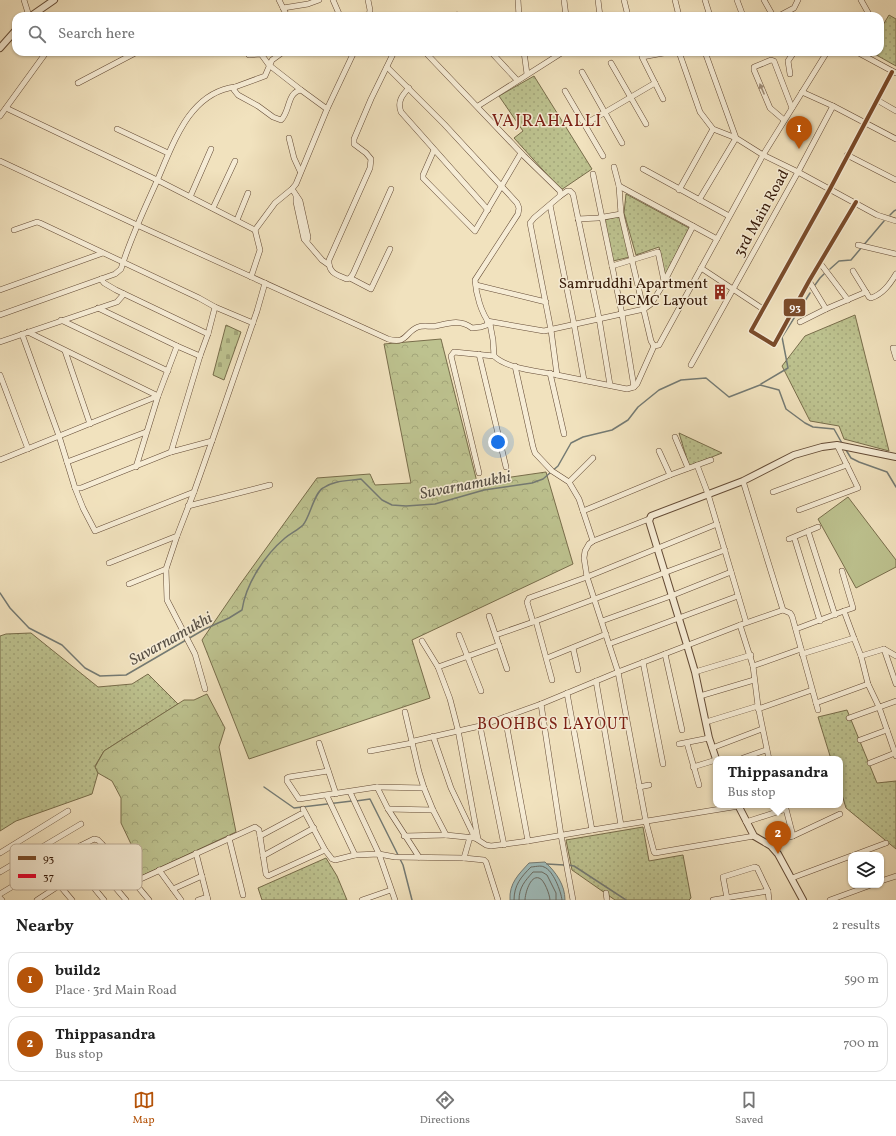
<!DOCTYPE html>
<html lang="en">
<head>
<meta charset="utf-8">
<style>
	:root { --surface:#fff; --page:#f2f2f2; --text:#222; --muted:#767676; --line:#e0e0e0; --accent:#b45309 }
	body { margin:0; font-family:Vollkorn,serif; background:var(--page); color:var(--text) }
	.controls { position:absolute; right:12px; bottom:12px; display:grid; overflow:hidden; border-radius:8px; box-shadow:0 1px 3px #0004 }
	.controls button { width:36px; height:36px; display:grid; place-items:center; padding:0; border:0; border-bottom:1px solid var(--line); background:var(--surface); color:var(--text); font:20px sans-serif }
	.you { position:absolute; left:498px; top:442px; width:14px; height:14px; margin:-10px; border:3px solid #fff; border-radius:50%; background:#1a73e8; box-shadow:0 0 0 6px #1a73e833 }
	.badge { display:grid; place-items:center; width:26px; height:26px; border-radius:50%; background:var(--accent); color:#fff; font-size:13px; font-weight:700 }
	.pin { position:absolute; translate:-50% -33px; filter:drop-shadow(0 1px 2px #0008) }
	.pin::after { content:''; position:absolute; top:21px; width:14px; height:12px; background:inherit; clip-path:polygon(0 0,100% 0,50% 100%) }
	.popup { position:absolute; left:713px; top:756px; width:130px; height:52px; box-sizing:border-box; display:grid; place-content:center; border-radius:8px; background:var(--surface); filter:drop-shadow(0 1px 3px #0005); font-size:13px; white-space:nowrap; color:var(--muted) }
	.popup b { font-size:15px; color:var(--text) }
	.popup::after { content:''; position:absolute; left:50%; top:100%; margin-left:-8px; border:8px solid transparent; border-top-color:var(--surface) }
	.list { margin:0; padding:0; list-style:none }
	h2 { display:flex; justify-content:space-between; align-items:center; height:52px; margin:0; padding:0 16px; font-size:17px }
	h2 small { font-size:13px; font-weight:400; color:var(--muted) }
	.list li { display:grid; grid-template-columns:26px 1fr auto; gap:12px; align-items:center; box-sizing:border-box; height:56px; margin:0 8px 8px; padding:0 8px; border:1px solid var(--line); border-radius:12px }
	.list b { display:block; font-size:15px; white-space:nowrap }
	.list p { margin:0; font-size:13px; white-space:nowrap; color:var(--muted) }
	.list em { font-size:13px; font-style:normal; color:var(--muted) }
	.icon { flex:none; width:22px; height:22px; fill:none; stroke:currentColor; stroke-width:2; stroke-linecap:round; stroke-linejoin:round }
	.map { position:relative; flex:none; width:896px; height:900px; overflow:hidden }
	.search { position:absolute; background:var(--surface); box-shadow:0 1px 3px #0004; left:12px; right:12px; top:12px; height:44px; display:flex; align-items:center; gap:10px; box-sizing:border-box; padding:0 14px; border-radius:12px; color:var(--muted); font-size:15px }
	.sheet { height:180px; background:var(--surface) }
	nav { display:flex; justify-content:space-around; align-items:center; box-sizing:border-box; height:56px; border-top:1px solid var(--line); background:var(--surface); font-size:11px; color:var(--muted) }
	nav a { display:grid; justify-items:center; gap:2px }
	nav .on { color:var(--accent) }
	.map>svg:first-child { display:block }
	.green { fill:url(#green-dots); stroke:#786d4b }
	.forest { fill:url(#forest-crowns); stroke:#786d4b }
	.cemetery { fill:url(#cemetery-stones); stroke:#786d4b }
	.pitch { fill:#bdc28f; stroke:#786d4b }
	.water { fill:#9fbcbb; stroke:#747a73 }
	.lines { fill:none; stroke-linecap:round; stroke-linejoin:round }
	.shore { stroke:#6a6a61; stroke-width:1 }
	.stream { stroke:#747a73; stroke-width:1.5 }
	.minor-casing { stroke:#634a35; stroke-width:6 }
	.tertiary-casing { stroke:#634a35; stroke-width:8 }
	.minor { stroke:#f6ecd5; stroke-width:5 }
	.tertiary { stroke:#f6ecd5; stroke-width:6 }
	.bus-1-casing { stroke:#f6ecd5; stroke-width:7 }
	.bus-1 { stroke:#7a4b2a; stroke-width:4 }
	.oneway { fill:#9f8d78 }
	.labels { text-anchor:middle; stroke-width:3; stroke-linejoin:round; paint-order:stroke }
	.street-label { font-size:15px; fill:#341807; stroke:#f6ecd5 }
	.poi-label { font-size:15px; fill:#341807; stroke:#f6ecd5; text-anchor:end }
	.water-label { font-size:16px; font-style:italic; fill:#595146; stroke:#f6ecd5 }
	.neighbourhood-label { font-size:16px; letter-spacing:1px; fill:#7a1f14; stroke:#f6ecd5 }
	.quarter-label { font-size:17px; letter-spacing:1px; fill:#7a1f14; stroke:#f6ecd5 }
	.key { fill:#f6ecd5; stroke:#bcac97; stroke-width:1 }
	.key-label { font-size:11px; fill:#341807 }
	.line-badge { stroke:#f6ecd5; stroke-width:1.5 }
	.badge-label { font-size:11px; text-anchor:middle; font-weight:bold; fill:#fff }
</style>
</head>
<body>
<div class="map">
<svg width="896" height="900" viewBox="0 0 896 900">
	<defs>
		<pattern id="green-dots" width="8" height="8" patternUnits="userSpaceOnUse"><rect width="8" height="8" fill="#bdc28f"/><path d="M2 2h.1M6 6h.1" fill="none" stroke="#a3a67a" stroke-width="1.8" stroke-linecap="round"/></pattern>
		<pattern id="forest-crowns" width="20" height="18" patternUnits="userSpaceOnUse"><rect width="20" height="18" fill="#bdc28f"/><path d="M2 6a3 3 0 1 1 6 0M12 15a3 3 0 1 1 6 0" fill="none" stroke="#a3a67a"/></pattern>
		<pattern id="cemetery-stones" width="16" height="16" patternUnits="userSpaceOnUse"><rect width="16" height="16" fill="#bdc28f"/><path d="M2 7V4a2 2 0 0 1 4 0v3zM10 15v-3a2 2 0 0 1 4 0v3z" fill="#a3a67a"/></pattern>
	</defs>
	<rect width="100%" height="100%" fill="#f1e2be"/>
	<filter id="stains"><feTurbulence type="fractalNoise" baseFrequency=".005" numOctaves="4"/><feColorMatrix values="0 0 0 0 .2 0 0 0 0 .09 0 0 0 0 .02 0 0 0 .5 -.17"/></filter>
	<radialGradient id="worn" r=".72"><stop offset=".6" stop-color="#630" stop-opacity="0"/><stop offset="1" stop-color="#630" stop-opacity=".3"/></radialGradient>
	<g class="green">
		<polygon points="889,15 896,19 896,66 871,52 880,52 880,30"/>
		<polygon points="534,76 592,169 561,190 514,138 523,131 499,96"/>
		<polygon points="626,194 689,228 665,276 659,247 636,255 624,213"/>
		<polygon points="620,216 630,257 613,261 604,220"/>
		<polygon points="855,315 889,451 844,439 839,426 810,421 782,366 805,336"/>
		<polygon points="679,433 722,453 689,466"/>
		<polygon points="31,633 98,687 132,684 148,674 178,704 104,751 95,766 98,773 92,794 16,821 0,831 0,636 6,634"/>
		<polygon points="847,710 877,783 896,781 896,849 846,808 840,788 840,759 831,759 818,717"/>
		<polygon points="643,827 649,861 683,855 691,898 689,900 615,900 572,870 566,840"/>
		<polygon points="326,858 337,876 347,900 262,900 258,888"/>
	</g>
	<g class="forest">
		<polygon points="441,339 477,482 546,472 573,564 412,640 430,698 249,759 202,640 241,583 317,478 370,474 375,485 411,483 384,344"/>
		<polygon points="207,694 225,728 219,747 236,832 137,878 127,866 131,844 121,823 121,798 112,781 98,773 95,767 104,751 184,700 194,700"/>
	</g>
	<polygon class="cemetery" points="226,325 241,332 224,380 213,375"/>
	<polygon class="pitch" points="848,497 896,560 896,567 856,588 818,519"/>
	<path class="water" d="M545,862C556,872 565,885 565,900H510C509,883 519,874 529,863Z"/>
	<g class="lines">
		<g class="shore">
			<path d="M514,900C514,885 521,877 531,867C534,867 541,865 544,867C553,870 561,891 562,900"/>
			<path d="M519,900C519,887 525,881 533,872H542L547,875L556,893V900"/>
			<path d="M525,900C525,894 530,875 539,878C544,879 550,895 550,900"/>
		</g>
		<g class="stream">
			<polyline points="890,215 894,211 896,210"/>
			<polyline points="830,269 839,261 851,260 884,221"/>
			<polyline points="815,285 820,278 824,274"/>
			<polyline points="761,384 788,368 782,337 810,293"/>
			<polyline points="846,450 851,458 859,462 887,472 896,487"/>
			<path d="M0,593L10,608L29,628L62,645L85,668L100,676L126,675L205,629L229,618L242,610C246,583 265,555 285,538C291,533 298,530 303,525C310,517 314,493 323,488C334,480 348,481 361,479L382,500L392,505L406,506L435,504L484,490L532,483L543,479L558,466L571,443L583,437L612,430L628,420L638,407L659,390L681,380L706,378L729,397L760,385L779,390L786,409L805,423L813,427L834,429L843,445"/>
			<polyline points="264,787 294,808 352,801"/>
			<polyline points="356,801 370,799 403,865 412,900"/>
			<polyline points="547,864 564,865"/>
			<polyline points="568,865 574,866 626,900"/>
		</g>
		<defs>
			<g id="minor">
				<polyline points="24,0 29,16"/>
				<polyline points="279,0 287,16"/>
				<polyline points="333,0 340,16"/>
				<polyline points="368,0 370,10 369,16"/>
				<polyline points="518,0 519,16"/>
				<polyline points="564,0 566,16"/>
				<polyline points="598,0 600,16"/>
				<polyline points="624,0 628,16"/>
				<polyline points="675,0 679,16"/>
				<polyline points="705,0 710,16"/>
				<polyline points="737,0 743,16"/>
				<polyline points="764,0 773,16"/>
				<polyline points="861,0 870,16"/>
				<polyline points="283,8 308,4 319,0"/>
				<polyline points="457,15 458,16"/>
				<polyline points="779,16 794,8 798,0"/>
				<path d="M283,52L272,60L265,76L235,87L234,90L238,95L258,106L273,117L281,120C290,112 287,92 301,90L327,109"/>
				<polyline points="425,52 524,156 560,191 560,196 534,218 530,223 551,330 557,375 627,389 634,387 637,384 654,346 659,345 763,155 827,52"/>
				<polyline points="491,52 517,80"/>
				<polyline points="524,52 527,74"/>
				<polyline points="679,52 700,112 713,129 736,138 763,155 798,172 877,215 896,221"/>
				<polyline points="857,52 896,73"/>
				<polyline points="249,55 261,54 269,65 301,90"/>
				<polyline points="611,63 646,124"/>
				<polyline points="582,72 622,143"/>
				<polyline points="790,74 788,61 794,52"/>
				<polyline points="78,83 137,52"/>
				<path d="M409,88C402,95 397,102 401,112L488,210"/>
				<polyline points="565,91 603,156"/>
				<polyline points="802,92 833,106 896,139"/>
				<polyline points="663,99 642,57 669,52"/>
				<polyline points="877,100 896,111"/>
				<polyline points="478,106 563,52"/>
				<polyline points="6,108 157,180 255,230"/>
				<polyline points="0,116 45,54"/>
				<polyline points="784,120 770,108 754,70 754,67 771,60 774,61 792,108"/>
				<polyline points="585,124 655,83"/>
				<polyline points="117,129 168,153"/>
				<polyline points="289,138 294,158 300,171"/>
				<polyline points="434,150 423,175 423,178 475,231 521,153"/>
				<polyline points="847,155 896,180"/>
				<path d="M0,161L137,225L388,339C407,345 405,332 418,327C423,325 431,327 436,326C449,323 460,319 472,328L481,327L490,324C481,313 476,294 475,280L518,214L519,208L517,203L444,124L387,67"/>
				<polyline points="614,167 619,186 621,214 651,341 654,346"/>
				<polyline points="643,169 729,216"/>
				<polyline points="593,174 622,314 634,387"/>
				<polyline points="619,186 717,239"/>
				<polyline points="292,189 300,201 308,237 307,241"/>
				<path d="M391,189L353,274L350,278L347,279C337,275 328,273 329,260L370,168L371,159L366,153L354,144V139L371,99L394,52"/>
				<polyline points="679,190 713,129"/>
				<polyline points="296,196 296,202 304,239 322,260 329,265"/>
				<polyline points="560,196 567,191 570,191 573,194 599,318 610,385"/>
				<polyline points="190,197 211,149"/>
				<polyline points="699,200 736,138 705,52"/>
				<polyline points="856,202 809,281 774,345 751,331 830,189 892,72"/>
				<polyline points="550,205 574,324 584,380"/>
				<polyline points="213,208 235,161"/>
				<polyline points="578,219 598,218 621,214"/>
				<polyline points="237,220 248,193"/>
				<polyline points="14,230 37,222 40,223 199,298 215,307 208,334 200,356 171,452 212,441 257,311 265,283"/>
				<polyline points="858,245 896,254"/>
				<polyline points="820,263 848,300"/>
				<polyline points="612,266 658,252 664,281"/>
				<polyline points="701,268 763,309"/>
				<path d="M853,271L869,297L871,298C883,294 890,284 896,274"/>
				<polyline points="251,277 260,250 255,230 275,203 292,189 296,184 327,109 354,52"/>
				<polyline points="350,278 371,289 390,249"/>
				<polyline points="101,279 104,283 116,290 208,334"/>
				<polyline points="809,281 826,309 866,292"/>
				<polyline points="476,285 546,302"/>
				<polyline points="0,290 103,253"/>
				<polyline points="215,307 253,323"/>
				<path d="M0,315L115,274L121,269C130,239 144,210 157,181C166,160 178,128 193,111C204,98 219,89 235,87"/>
				<polyline points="61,320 168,371"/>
				<polyline points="487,321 544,331 644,309 651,304 661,288 693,226"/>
				<polyline points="800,322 826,309"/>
				<path d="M490,324L493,340L494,356C507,369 539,371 557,375"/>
				<polyline points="28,332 158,396 136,467"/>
				<polyline points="22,334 59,436 75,488 81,488 171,452"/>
				<polyline points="0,342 117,302 124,294"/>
				<polyline points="177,346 200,356"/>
				<polyline points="896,348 893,348 896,358"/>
				<polyline points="65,351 90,424"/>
				<polyline points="479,354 506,467"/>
				<polyline points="691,365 798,172 833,106"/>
				<polyline points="515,366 533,447 535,453 552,471 569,482 579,499 593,541"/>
				<polyline points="550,373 564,434"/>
				<polyline points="0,375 28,449"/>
				<polyline points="675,437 688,468"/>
				<polyline points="659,451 670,475"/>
				<polyline points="0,460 158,396 177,346 98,308"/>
				<polyline points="67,462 146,432"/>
				<polyline points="697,465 708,494 746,622"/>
				<polyline points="479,473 451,356 454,352 494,356"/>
				<polyline points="743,481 783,610"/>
				<polyline points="569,482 593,458"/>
				<polyline points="75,488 83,508 95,531 194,492"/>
				<polyline points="773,492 847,465"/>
				<polyline points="188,506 270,485"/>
				<polyline points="799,510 858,488 837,445"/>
				<polyline points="583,511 670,475 711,460"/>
				<polyline points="649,519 593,541 589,544 585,551 584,558 587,577 618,672 740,625 783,610 790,613 792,616 818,710"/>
				<polyline points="808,531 835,615"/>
				<polyline points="177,536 166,569 167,600 195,654 205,689"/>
				<polyline points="789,539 818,527"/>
				<polyline points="795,540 820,621"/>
				<polyline points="109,563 177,536 194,492 212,441"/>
				<polyline points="842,571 853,608 844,611"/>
				<polyline points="129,584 166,569"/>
				<polyline points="489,616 507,669"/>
				<polyline points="536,621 552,680"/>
				<polyline points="602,621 671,596 731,572"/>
				<polyline points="533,622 527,602 529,598 587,577 717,524"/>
				<polyline points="740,625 753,666 758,706 769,759"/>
				<polyline points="796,629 844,611 854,638"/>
				<polyline points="459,635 481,691"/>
				<polyline points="496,635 536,621 725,550"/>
				<polyline points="422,641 438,667 450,699 458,730 478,839"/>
				<polyline points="609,644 738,596"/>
				<polyline points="573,648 578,670"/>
				<polyline points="884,649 896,684"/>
				<polyline points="665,654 682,730"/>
				<polyline points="802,654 854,638 861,656"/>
				<polyline points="896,656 884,649 861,656 868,684 879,707 896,756"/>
				<polyline points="547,658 606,634"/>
				<polyline points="643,662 663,764"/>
				<polyline points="753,666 801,649"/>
				<polyline points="438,667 499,645"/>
				<polyline points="695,672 751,655"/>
				<polyline points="596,681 621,825"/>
				<polyline points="567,693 592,830 739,806"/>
				<polyline points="700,696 754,680"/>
				<polyline points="816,703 868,684"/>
				<polyline points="541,704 561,835 573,900"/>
				<polyline points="758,709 812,690"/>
				<polyline points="405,712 419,772 424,788"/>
				<polyline points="505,717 528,841"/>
				<polyline points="849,718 896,701"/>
				<polyline points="706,722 758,706"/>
				<polyline points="480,726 504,845"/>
				<polyline points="433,736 451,788 475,838"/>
				<polyline points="860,740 887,730"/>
				<polyline points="319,743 336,794"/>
				<polyline points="687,743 699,785"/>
				<polyline points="679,744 709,738"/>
				<polyline points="712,748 762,729"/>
				<polyline points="370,751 412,743 414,741 480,726 541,704 618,672 646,822 654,852 655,853 754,836"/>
				<polyline points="743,758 766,750"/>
				<polyline points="870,763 895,753"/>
				<polyline points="693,767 716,760"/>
				<polyline points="328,771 289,777 287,778 287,781 299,799 377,787 388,809 419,857"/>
				<polyline points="377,787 424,788 433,810 446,835 475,838 486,845 491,846 528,841 592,830"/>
				<polyline points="639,787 649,785"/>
				<polyline points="350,792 379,854 395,900"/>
				<polyline points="327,796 355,855"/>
				<polyline points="303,809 325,850"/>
				<polyline points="388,809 433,810"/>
				<polyline points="746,822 786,809 793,836"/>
				<polyline points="260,836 301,814"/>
				<polyline points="404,836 446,835"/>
				<polyline points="229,838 243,895"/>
				<polyline points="765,843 793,836 840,814"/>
				<polyline points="80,846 126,900"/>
				<polyline points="0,853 68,811"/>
				<polyline points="196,853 208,900"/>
				<polyline points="66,854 104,900"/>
				<polyline points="854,855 886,843"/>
				<polyline points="263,856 314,828"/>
				<polyline points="464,858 470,837"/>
				<polyline points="44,867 72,900"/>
				<polyline points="159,870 181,900"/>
				<polyline points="0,872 81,824"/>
				<polyline points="792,878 851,856"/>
				<polyline points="881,881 896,876"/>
				<polyline points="134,882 255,827 259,830 266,874 268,876 325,850 332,859 335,860 355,855 379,854 395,857 464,858 484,860 486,862 498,900"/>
				<polyline points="173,889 202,876"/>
				<polyline points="606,893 607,900"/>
				<polyline points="0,894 80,846 94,839 98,840 102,844 149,900"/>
				<polyline points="0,898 2,900"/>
				<polyline points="727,898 723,877 755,867 757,868 768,891 769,900"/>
				<polyline points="37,900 60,885"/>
				<polyline points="198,900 207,897"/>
				<polyline points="362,900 391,890"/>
				<polyline points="713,900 768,891"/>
				<polyline points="830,900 871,885"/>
			</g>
			<g id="tertiary">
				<polyline points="31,16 54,0"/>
				<polyline points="0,48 16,30"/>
				<polyline points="716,759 709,738 695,672 687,645 649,521 651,516 743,481 794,455 822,447 837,445 896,457"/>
				<polyline points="738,805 754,836 771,846 778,854 803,900"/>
			</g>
		</defs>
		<use href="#minor" class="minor-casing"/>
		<use href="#tertiary" class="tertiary-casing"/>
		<use href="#minor" class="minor"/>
		<use href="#tertiary" class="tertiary"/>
		<defs>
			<polyline id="bus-1" points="856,202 809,281 774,345 751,331 830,189 892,72"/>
		</defs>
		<use href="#bus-1" class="bus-1-casing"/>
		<use href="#bus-1" class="bus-1"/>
	</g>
	<defs><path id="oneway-solid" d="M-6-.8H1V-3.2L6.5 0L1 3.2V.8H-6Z"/></defs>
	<use class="oneway" href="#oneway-solid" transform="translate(762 89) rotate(-113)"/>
	<defs>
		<symbol id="building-bare" viewBox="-9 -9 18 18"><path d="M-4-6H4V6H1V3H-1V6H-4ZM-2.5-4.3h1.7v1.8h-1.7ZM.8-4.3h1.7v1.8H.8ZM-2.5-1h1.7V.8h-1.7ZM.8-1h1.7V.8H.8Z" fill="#8f2418" stroke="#f6ecd5" stroke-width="2.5" paint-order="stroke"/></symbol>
	</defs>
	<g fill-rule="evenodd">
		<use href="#building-bare" x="709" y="281" width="22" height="22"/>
	</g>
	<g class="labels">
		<g class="street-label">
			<text transform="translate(761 213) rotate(-61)" y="5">3rd Main Road</text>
		</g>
		<g class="poi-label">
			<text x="708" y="288">Samruddhi Apartment<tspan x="708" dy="17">BCMC Layout</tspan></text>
		</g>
		<g class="water-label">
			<text transform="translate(465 484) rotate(-11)" y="6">Suvarnamukhi</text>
			<text transform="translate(170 638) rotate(-29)" y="6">Suvarnamukhi</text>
		</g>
		<g class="neighbourhood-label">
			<text x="553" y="729">BOOHBCS LAYOUT</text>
		</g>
		<g class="quarter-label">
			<text x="547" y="126">VAJRAHALLI</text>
		</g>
	</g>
	<rect x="10" y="844" width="132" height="46" rx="6" class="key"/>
	<rect x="18" y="856" width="18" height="4" fill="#7a4b2a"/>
	<rect x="18" y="874" width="18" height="4" fill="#e4002b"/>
	<g class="key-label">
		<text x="43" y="862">93</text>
		<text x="43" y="880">37</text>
	</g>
	<rect class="line-badge" x="783" y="298" width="23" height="19" rx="4" fill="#7a4b2a"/>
	<g class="badge-label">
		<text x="795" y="311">93</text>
	</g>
	<rect width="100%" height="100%" filter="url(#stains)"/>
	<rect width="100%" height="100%" fill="url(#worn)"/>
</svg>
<div class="controls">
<button><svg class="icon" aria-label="layers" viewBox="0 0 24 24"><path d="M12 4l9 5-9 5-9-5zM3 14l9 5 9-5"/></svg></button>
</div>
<div class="you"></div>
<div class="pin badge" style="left:799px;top:149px">1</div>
<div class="pin badge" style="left:778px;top:854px">2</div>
<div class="popup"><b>Thippasandra</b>Bus stop</div>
<div class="search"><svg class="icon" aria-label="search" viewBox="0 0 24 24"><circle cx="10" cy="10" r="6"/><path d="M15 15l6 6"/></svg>Search here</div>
</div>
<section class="sheet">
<h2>Nearby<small>2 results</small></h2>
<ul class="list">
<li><span class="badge">1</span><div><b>build2</b><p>Place · 3rd Main Road</p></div><em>590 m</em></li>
<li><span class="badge">2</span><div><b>Thippasandra</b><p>Bus stop</p></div><em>700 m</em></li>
</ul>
</section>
<nav>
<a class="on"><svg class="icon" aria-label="map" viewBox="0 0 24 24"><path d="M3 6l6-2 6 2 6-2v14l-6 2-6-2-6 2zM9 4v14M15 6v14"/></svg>Map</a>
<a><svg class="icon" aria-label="directions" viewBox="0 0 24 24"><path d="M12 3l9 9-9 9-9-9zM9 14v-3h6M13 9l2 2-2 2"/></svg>Directions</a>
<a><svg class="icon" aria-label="saved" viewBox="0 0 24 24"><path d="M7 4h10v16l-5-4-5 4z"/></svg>Saved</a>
</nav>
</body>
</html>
